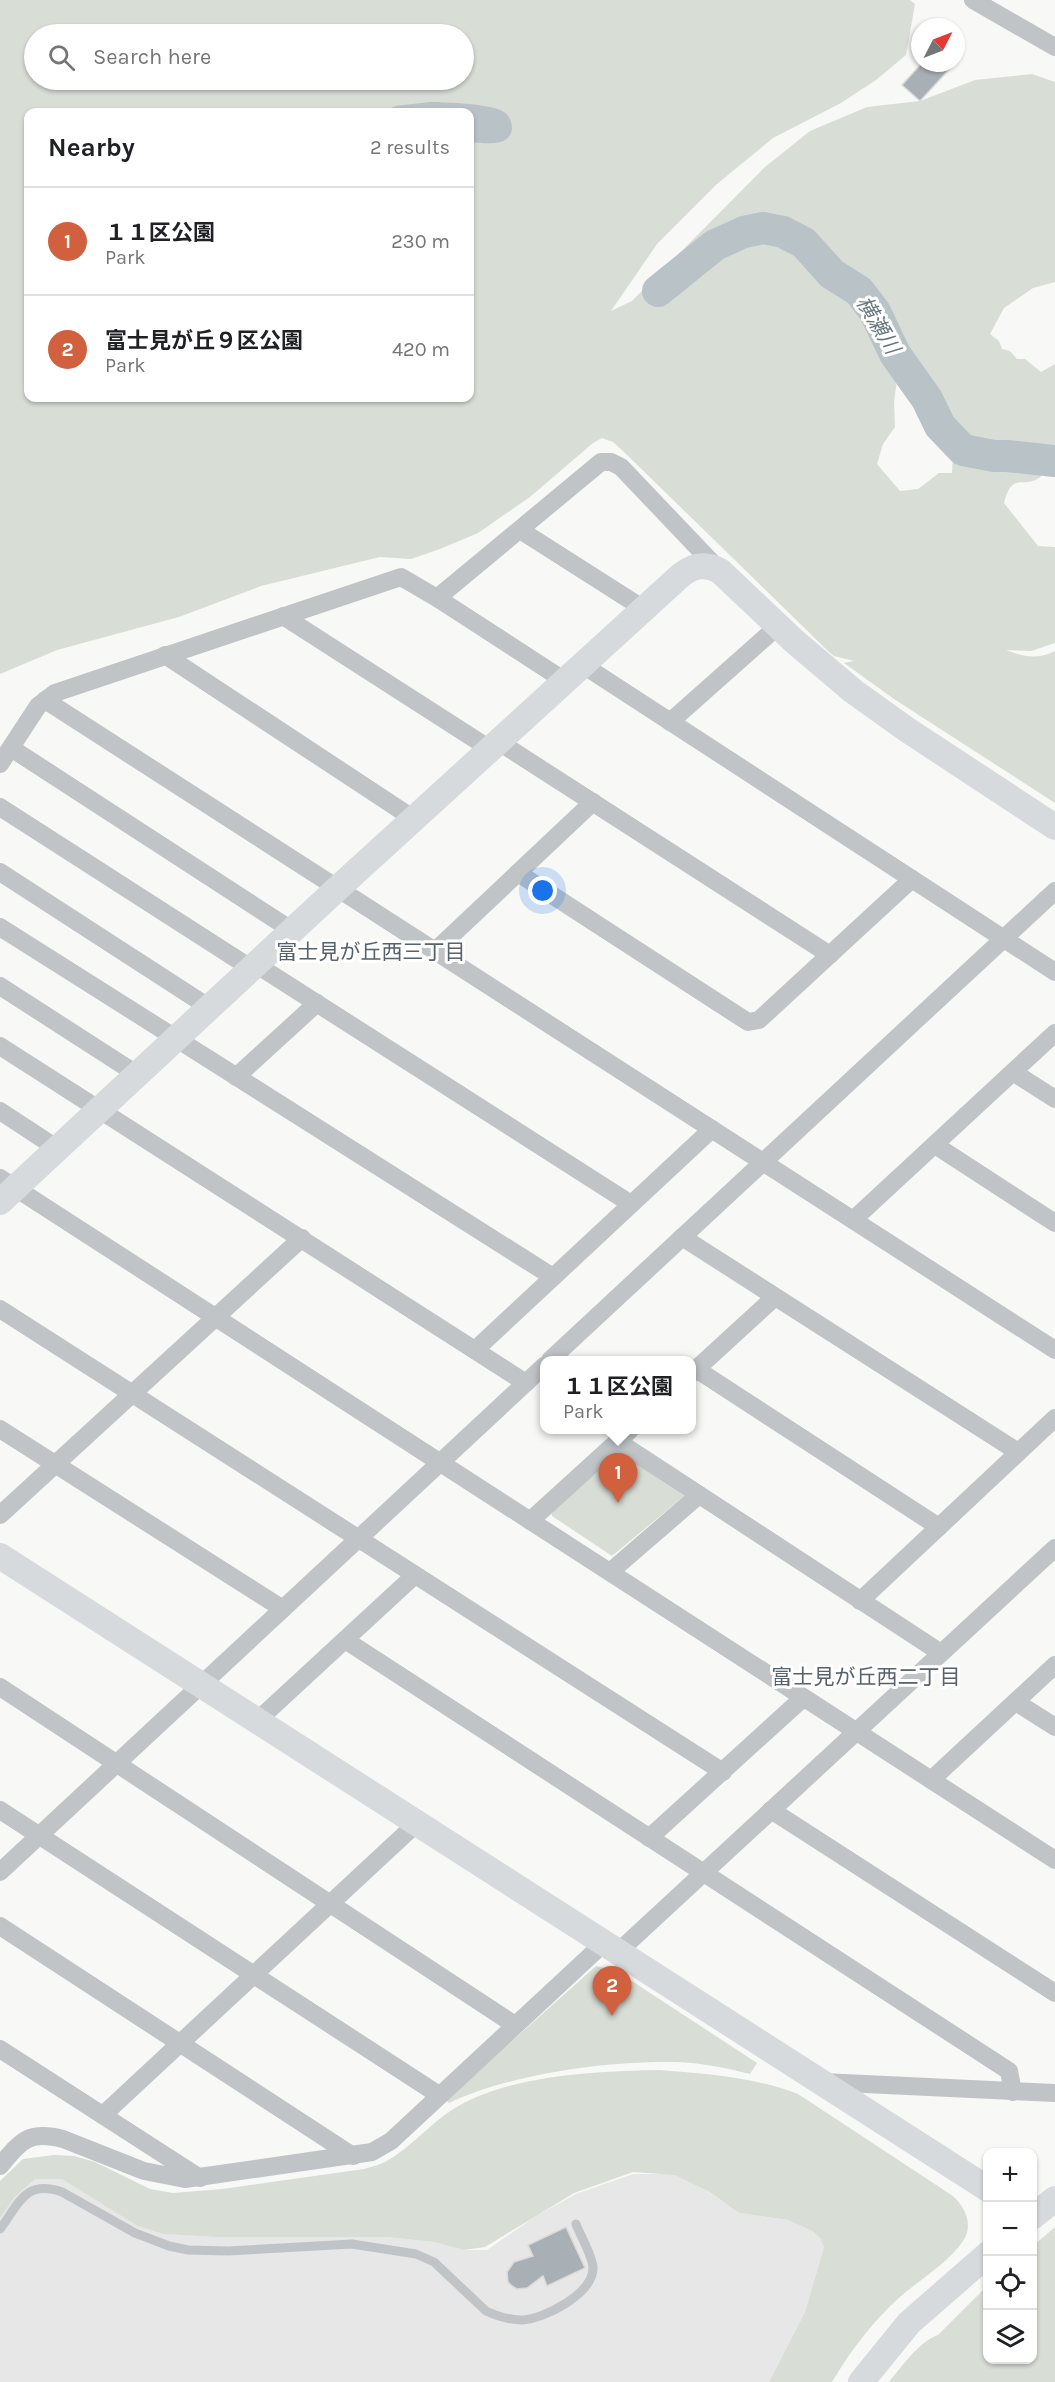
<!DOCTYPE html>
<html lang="en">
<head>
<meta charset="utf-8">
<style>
	:root { --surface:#fff; --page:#f6f6f6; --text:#202124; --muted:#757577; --line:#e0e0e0; --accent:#d1603e }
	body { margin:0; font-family:Karla,"Noto Sans JP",sans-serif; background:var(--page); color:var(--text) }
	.controls { position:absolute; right:18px; bottom:18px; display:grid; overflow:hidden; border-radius:12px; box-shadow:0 2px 4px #0004 }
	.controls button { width:54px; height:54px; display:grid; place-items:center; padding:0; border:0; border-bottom:2px solid var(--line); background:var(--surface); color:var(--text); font:30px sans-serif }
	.compass { position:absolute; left:911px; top:18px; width:54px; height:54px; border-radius:50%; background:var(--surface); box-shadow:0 2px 4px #0004; rotate:48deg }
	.you { position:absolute; left:543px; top:891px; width:21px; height:21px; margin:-15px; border:4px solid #fff; border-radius:50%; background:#1a73e8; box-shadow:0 0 0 9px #1a73e833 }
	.badge { display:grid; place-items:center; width:39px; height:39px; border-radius:50%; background:var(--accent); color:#fff; font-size:20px; font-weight:700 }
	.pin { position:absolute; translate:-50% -50px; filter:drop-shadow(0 2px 3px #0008) }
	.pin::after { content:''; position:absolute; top:32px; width:21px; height:18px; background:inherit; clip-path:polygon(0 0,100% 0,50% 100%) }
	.popup { position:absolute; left:540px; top:1356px; width:156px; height:78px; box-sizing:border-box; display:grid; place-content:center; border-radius:12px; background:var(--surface); filter:drop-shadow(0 2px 4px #0005); font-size:20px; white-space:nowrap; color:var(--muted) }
	.popup b { font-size:22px; color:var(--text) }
	.popup::after { content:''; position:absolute; left:50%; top:100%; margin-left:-12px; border:12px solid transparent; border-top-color:var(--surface) }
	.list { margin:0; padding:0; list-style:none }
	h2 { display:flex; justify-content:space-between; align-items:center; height:78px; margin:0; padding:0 24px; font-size:26px }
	h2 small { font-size:20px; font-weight:400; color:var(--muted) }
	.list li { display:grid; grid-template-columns:39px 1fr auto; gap:18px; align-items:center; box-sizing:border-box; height:108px; padding:0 24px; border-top:2px solid var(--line) }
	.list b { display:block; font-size:22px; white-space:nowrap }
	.list p { margin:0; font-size:20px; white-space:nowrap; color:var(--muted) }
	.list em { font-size:20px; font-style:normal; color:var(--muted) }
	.icon { flex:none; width:33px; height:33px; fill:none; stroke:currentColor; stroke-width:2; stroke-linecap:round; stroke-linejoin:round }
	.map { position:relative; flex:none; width:1055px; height:2382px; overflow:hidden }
	.search { position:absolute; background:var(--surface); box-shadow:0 2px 4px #0004; left:24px; top:24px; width:450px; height:66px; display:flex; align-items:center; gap:15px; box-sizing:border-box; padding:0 21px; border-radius:33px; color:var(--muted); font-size:22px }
	.panel { position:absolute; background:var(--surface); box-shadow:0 2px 4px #0004; left:24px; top:108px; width:450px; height:294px; border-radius:12px }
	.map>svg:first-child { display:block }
	.built { fill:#e6e7e6 }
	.green { fill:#d8ddd6; fill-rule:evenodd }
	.water { fill:#b9c3c7 }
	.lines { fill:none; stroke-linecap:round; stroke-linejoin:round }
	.river { stroke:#b9c3c7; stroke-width:32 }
	.building { fill:#a8afb5; stroke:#dadad9; stroke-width:1.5 }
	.lane { stroke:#c0c4c7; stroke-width:9 }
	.street { stroke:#c0c4c7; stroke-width:18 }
	.secondary { stroke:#d6dadd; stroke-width:26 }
	.labels { text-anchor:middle; stroke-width:6; stroke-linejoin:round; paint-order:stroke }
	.water-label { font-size:21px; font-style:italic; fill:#67787f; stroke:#fff }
	.neighbourhood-label { font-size:21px; fill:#58626a; stroke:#fff }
</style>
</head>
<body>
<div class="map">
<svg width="1055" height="2382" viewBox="0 0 1055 2382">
	<rect width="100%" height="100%" fill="#f8f8f6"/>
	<polygon class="built" points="633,2174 675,2174 703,2188 739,2213 788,2220 812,2231 820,2238 824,2247 805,2312 769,2382 0,2382 0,2218 15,2197 35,2179 62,2179 164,2234 215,2237 386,2237 434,2242 463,2250 487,2250 536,2216 576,2194"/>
	<g class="green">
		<path d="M0,0H910L915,4L906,55L876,80L841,103L773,138L717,184L657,244L611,311L632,301L765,167L810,131L867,107L920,101L975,80L1032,74L1055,82V282L1033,288L1004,308L990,334L999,341L1002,349L1010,351L1017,359H1025L1041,372L1055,364V447L1016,450L997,441L967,438L947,414L925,376L897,380L894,402L895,427L883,444L877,464L900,491L918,489L939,473H952L953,452L956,446L972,447L986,462L1002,466L1033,454L1055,449C1055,458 1046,473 1039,478C1022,489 1012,471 1004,503L1038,546L1055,547V643L1031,651L1006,650C1024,657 1037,660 1055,651V803L894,699L844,663L854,661L834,656L828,651L624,452L613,442L602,438L593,443L530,497L478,533L440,549L411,559L380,557L261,586L179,617L57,650L0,674ZM34,34H464V80H34ZM28,112H470V398H28Z"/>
		<polygon points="620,1453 684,1496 612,1556 552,1516 552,1512 617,1454"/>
		<path d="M596,1966L615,1970L757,2063L750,2074C725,2068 699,2062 673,2062C604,2061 511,2074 449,2103L446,2100Z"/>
		<path d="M659,2070C702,2073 758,2078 798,2094L953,2196C965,2207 974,2225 963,2241C950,2261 920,2280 901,2296C873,2321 851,2350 832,2382H769L805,2312L824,2247L820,2238L812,2231L788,2220L739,2213L708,2191L675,2175L633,2172L574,2193L485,2247L463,2250L434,2242L386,2237H215L164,2234L138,2226L62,2179H35L15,2197L0,2218V2181L23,2159L54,2155L74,2156L95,2162L150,2189L173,2193L222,2189L364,2169C371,2167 379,2165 385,2162C413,2147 433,2119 462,2104C515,2075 599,2071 659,2070Z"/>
		<path d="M1055,2227V2382H889C902,2366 919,2342 938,2335L987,2286L988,2360H1032L1033,2246Z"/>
	</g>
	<path class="water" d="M430,102C445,102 493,104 504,112C509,115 512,122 512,128C511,148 483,143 470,142V112H381L396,106Z"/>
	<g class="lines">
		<polyline class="river" points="658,291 715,245 744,232 763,228 783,232 804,243 832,274 859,291 875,312 895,354 927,399 940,426 963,450 994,456 1007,456 1055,461"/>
	</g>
	<g class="building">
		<polygon points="922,63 955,63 920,101 902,85"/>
		<polygon points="566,2227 585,2268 547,2286 543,2276 527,2288 517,2289 512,2286 508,2282 507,2272 514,2262 533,2256 528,2245"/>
	</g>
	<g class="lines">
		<path class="lane" d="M0,2229C19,2204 25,2179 62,2192L135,2233L169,2246L188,2250L228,2251L352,2244L416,2254L434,2262L486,2311C497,2316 509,2320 522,2320C544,2319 593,2294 593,2268C593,2257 580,2235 576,2224"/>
		<g class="street">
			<polyline points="973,0 1055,47"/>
			<polyline points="520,530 644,609"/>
			<polyline points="437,598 601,462 611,462 621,467 721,572"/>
			<polyline points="283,616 490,749"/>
			<polyline points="165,655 414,819"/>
			<polyline points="583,665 1055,972"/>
			<polyline points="45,700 1055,1350"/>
			<polyline points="670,722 778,626"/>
			<polyline points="499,742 830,955"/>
			<polyline points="11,748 293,931"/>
			<polyline points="0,764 38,706 55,693 401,577 437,598 565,681"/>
			<polyline points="0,807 252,969"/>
			<polyline points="0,872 210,1008"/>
			<polyline points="518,873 748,1022 759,1020 912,879"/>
			<polyline points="0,927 553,1277"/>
			<polyline points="435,951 593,802"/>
			<polyline points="257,965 631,1204"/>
			<polyline points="0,986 138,1075"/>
			<polyline points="0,1046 526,1383"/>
			<polyline points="1013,1072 1055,1099"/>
			<polyline points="236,1077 317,1003"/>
			<polyline points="0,1111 58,1149"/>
			<polyline points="935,1145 1055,1223"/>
			<polyline points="0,1178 1055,1860"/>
			<polyline points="853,1220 1055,1033"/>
			<polyline points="682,1237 1018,1452"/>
			<polyline points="0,1309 723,1772"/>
			<polyline points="475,1350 712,1129"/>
			<polyline points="550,1360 1055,891"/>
			<polyline points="696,1369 939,1527"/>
			<polyline points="692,1373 775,1297"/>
			<polyline points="0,1429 283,1609"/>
			<polyline points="617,1441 941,1653"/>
			<polyline points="0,1515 302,1238"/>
			<polyline points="530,1521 630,1430"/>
			<polyline points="610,1572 699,1495"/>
			<polyline points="860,1601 1055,1418"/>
			<polyline points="345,1640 1009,2071 1013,2092"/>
			<polyline points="0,1687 515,2025"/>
			<polyline points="1016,1702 1055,1727"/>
			<polyline points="257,1721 415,1575"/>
			<polyline points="931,1780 1055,1665"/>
			<polyline points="0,1810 439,2095"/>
			<polyline points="771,1810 1055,1993"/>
			<polyline points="649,1838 803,1698"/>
			<polyline points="0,1872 544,1366"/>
			<polyline points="0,1926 353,2156"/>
			<polyline points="618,1952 1055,1548"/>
			<polyline points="0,2049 200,2178"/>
			<polyline points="823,2082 1055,2093"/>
			<polyline points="103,2115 417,1823"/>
			<path d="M0,2166C21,2141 28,2130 63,2139L144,2171L185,2179L372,2152L391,2141L604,1943"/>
		</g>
		<g class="secondary">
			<path d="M0,1202L338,888L680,576C693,565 705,563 720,571L794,641L853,691L906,729L1055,827"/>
			<polyline points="0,1556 988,2189"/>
			<polyline points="1032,2217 1055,2199"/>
			<polyline points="861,2382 909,2323 988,2254"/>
		</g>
	</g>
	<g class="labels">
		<g class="water-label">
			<text transform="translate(878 325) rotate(59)" y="7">横瀬川</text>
		</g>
		<g class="neighbourhood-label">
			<text x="371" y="959">富士見が丘西三丁目</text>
			<text x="866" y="1684">富士見が丘西二丁目</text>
		</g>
	</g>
</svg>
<div class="controls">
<button>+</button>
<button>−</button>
<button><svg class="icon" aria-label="locate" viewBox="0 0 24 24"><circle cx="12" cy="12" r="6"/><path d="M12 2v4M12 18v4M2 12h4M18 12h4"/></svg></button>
<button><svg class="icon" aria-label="layers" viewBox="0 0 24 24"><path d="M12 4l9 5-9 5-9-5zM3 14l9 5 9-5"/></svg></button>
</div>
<svg class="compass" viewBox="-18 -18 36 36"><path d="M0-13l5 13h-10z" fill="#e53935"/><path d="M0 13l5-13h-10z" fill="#757577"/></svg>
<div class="you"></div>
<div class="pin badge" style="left:618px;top:1503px">1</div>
<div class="popup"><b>１１区公園</b>Park</div>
<div class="pin badge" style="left:612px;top:2016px">2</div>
<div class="search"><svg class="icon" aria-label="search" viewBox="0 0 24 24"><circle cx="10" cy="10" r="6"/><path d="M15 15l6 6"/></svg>Search here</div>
<section class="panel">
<h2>Nearby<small>2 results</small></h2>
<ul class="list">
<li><span class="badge">1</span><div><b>１１区公園</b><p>Park</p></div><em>230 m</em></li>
<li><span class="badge">2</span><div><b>富士見が丘９区公園</b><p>Park</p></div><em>420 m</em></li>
</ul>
</section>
</div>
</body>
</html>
